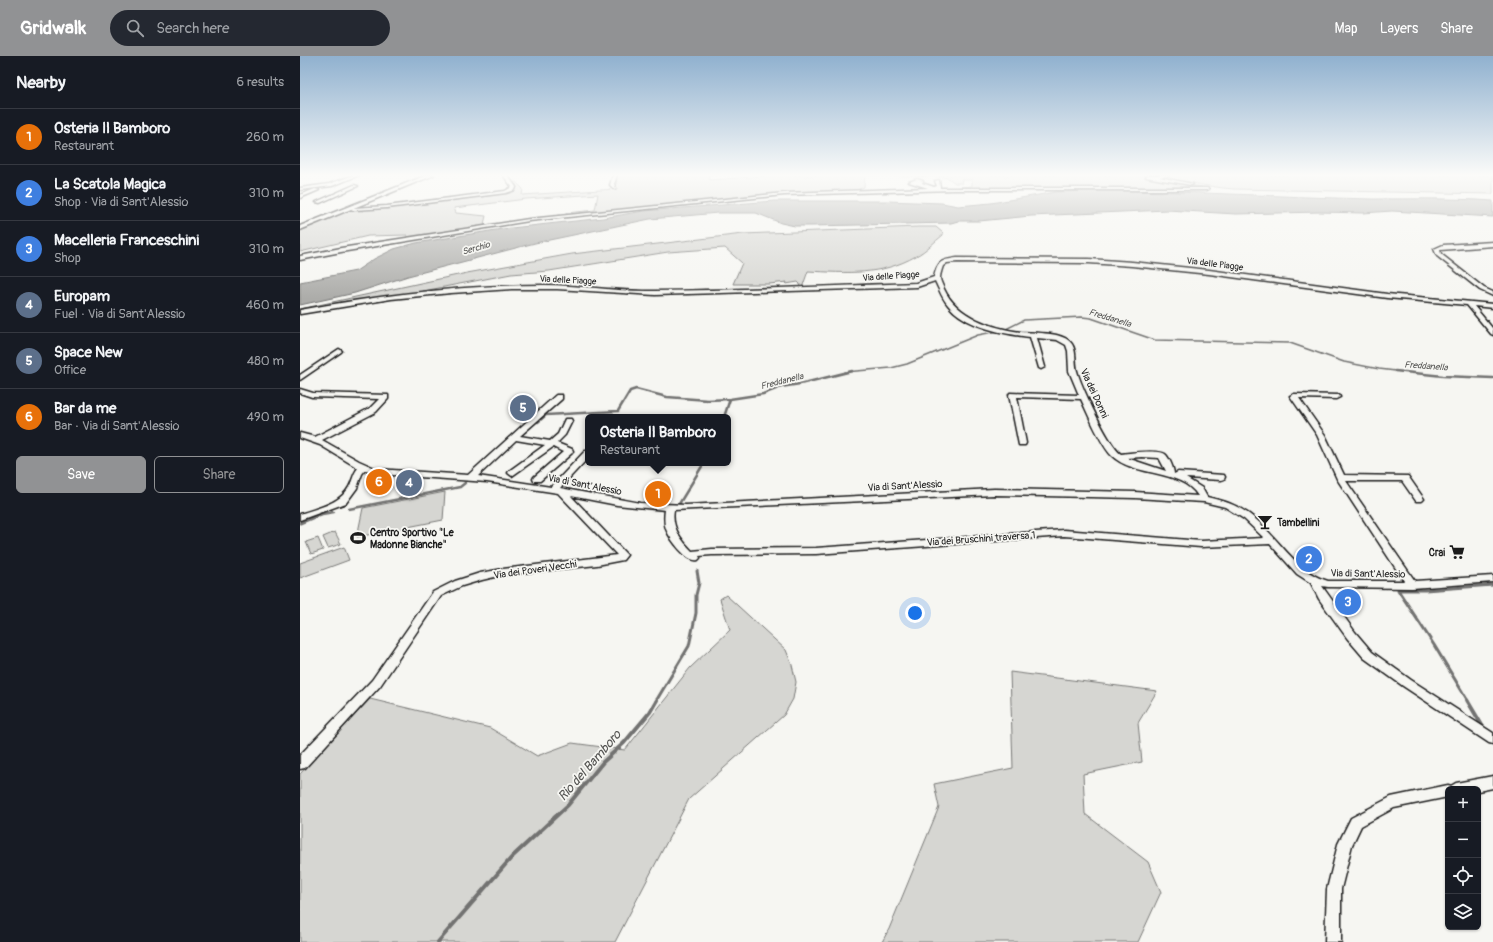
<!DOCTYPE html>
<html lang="en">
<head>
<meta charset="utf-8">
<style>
	:root { --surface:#171b24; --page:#242831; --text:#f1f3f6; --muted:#9ea1a6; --line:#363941; --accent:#919294 }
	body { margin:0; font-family:Pangolin,sans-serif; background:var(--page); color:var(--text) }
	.controls { position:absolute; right:12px; bottom:12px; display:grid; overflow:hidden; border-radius:6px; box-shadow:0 1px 3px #0004 }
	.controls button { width:36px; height:36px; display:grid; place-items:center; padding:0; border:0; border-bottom:1px solid var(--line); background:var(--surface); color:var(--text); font:20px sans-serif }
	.you { position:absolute; left:615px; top:557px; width:14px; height:14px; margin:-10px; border:3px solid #fff; border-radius:50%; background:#1a73e8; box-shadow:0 0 0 6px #1a73e833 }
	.badge { display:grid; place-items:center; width:26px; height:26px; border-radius:50%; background:var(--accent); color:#fff; font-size:13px; font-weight:700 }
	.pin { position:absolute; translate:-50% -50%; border:2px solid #fff; box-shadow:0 1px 4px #0006 }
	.popup { position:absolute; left:285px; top:358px; width:146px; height:52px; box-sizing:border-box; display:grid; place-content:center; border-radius:6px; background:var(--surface); filter:drop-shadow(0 1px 3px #0005); font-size:13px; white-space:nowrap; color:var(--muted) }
	.popup b { font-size:15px; color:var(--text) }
	.popup::after { content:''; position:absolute; left:50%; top:100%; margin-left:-8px; border:8px solid transparent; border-top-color:var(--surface) }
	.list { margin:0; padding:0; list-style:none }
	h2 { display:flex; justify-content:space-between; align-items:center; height:52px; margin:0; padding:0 16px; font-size:17px }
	h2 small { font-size:13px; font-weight:400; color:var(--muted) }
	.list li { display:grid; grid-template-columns:26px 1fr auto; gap:12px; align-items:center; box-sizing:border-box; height:56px; padding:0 16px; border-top:1px solid var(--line) }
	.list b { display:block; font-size:15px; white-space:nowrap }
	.list p { margin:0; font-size:13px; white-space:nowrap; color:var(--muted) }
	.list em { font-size:13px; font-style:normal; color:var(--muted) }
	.actions { display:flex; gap:8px; padding:12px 16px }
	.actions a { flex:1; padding:9px 0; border:1px solid var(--accent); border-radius:6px; text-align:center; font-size:14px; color:var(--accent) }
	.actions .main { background:var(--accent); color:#fff }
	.icon { flex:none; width:22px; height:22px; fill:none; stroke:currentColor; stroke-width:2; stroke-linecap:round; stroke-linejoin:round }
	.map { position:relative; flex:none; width:1193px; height:886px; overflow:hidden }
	header { display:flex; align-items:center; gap:24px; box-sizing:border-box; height:56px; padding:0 20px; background:var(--accent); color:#fff }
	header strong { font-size:19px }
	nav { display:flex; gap:22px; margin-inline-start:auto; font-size:14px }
	.search { width:280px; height:36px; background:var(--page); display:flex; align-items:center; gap:10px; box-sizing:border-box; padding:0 14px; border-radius:22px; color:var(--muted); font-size:15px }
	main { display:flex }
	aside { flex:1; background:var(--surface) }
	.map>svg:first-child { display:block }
	.green { fill:#d6d6d2; stroke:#797977 }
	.water { fill:#acaca9; stroke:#727271 }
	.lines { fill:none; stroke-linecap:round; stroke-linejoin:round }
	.stream-far3 { stroke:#727271; stroke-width:1.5 }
	.stream-far2 { stroke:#727271; stroke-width:2.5 }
	.stream-far1 { stroke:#727271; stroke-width:3 }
	.stream { stroke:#727271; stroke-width:4 }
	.minor-casing { stroke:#1c1c1c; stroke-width:3 }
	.major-casing { stroke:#1c1c1c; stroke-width:3 }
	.minor { fill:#f6f6f2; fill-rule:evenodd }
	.major { fill:#f6f6f2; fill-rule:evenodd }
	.labels { text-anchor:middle; stroke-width:3.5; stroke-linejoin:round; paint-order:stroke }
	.far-water-label { font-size:9px; font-style:italic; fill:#565654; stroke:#f6f6f2 }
	.far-street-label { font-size:9px; fill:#1c1c1c; stroke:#f6f6f2 }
	.street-label { font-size:10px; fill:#1c1c1c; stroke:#f6f6f2 }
	.poi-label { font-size:10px; font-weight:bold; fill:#1c1c1c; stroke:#f6f6f2; text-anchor:start }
	.near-water-label { font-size:13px; font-style:italic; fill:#565654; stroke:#f6f6f2 }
</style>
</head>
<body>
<header>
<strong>Gridwalk</strong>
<div class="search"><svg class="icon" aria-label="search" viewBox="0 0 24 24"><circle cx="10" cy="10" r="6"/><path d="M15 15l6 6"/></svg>Search here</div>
<nav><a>Map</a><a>Layers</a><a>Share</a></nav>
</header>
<main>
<aside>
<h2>Nearby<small>6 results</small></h2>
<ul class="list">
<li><span class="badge" style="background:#e8710a">1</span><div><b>Osteria Il Bamboro</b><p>Restaurant</p></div><em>260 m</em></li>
<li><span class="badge" style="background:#3f7fe0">2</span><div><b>La Scatola Magica</b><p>Shop · Via di Sant'Alessio</p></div><em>310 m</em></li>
<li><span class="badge" style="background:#3f7fe0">3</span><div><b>Macelleria Franceschini</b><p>Shop</p></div><em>310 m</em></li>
<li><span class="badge" style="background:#5c6f8a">4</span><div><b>Europam</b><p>Fuel · Via di Sant'Alessio</p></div><em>460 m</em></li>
<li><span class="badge" style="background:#5c6f8a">5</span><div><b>Space New</b><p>Office</p></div><em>480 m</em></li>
<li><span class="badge" style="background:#e8710a">6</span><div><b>Bar da me</b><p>Bar · Via di Sant'Alessio</p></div><em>490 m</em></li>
</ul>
<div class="actions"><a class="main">Save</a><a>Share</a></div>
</aside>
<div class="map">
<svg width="1193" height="886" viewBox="0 0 1193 886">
	<rect width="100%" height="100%" fill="#f6f6f2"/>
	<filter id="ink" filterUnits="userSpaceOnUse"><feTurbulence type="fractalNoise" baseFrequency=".025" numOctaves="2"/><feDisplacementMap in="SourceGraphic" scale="8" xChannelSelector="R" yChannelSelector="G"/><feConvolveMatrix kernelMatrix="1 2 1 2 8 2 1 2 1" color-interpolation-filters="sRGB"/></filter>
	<g filter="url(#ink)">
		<g class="green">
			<path d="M317,119H408L410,124L478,119H1193V138L934,133C904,131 875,122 845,121L902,131L651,132L672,130V124H661L662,127H655L650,123L644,121L565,119L564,131L557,134L497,136L267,159L266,157L295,154L298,138L226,143L154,152L156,157L186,160L184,168L191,169L107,182V179L68,180L0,196V173L49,154L63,155L64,153L90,152L202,138L212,135L217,132L214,126H216L223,133L222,139L316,133Z"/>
			<path d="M618,171H636L643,177V179C634,186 626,195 616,200C581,220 547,217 508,215L502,232H499L500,228L498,226L486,228L487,226L469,228H433L442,207L425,192L368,196L249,215L211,218L118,236L120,238L53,249L47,245L0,255V253L167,217L272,198L443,178Z"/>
			<polygon points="145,436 143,464 57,481 63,452"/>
			<polygon points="35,476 41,488 28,492 23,481"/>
			<polygon points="18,482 23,494 11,498 6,486"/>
			<polygon points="44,491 49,504 0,522 0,507"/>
			<polygon points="426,539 486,594 492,609 496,626 493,643 484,659 389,743 315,886 0,886 0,718 70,643 190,672 237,700 272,687 325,694 390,612 430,574 420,543"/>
			<polygon points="710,616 857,635 838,667 842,706 783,718 785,758 848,806 861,836 838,886 582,886 589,873 639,751 634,728 713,712"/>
		</g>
		<path class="water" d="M802,135C892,135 982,141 1072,143C1112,143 1153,142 1193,145V161L1092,155L1063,157L1020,156L936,158L867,154L731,160L679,165H658L651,167L511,170H495L481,167L456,157H418L350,163L235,187L108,220L55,237L0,249V226L56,215L74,203L94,193L116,187L202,173L303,162L344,155L474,145H587L642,147L658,150L691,147L756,136Z"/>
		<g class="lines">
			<g class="stream-far3">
				<polyline points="704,274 724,264 782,261 791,262 855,284 990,287 1044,306 1079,313 1104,316"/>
				<polyline points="545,316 591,312 607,308 678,279 699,275"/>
			</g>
			<g class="stream-far2">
				<polyline points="1095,315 1143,320 1193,322"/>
				<polyline points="424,361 430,343"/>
				<polyline points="238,366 246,359 318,355 330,335 336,333 367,341 408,344 430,343 463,338 481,331 500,328 552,315"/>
				<polyline points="379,448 404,407"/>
				<polyline points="49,453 160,431 165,427"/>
				<polyline points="16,459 34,456"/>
			</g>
			<g class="stream-far1">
				<polyline points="0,467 21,458"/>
				<polyline points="356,645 389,590 396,557 396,539 399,527 397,515"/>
				<polyline points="1168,645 1134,589 1098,534 1125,534 1193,529"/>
			</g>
			<g class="stream">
				<polyline points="1167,644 1183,671"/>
				<polyline points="138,886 212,801 268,749 303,706 324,687 350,656 357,644"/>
			</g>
			<defs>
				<g id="minor">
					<polygon points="54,119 59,119 32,130 0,134 0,132 29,128"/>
					<polygon points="203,119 207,119 216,131 215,134 206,137 87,152 53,154 51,153 53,152 87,150 205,135 212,131"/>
					<polygon points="313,119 317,119 314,128 316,132 314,133 310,129"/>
					<polygon points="848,119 869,119 867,120 859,121 893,128 891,129 846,121"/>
					<polygon points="617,123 623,125 622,127 634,131 637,130 635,125 639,124 640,132 907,132 909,133 907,134 653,134 484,139 229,165 41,196 0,204 0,200 41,192 229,163 484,137 628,132 609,126"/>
					<polygon points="54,129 58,130 20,147 16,146"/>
					<polygon points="15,133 19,134 0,142 0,139"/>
					<polygon points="1193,186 1193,190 1140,194 1141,198 1184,232 1193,236 1193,240 1180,234 1137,200 1134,193 1143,189"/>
					<path d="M657,202L789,203L832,206L909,214L1087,238L1193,248V252L1174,250L1193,273V279L1191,278L1167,249L1087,242L909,218L832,210L789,207L657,206L647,207L643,210C642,213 640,218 640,222C640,225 643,230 644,233C657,261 692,272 721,276C733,277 758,276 768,284C778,291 774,305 777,315C781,330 809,390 821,398C830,397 857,393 865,398C869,401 874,413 874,418L878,416L924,419L925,421L924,423L921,424L886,422L902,432L907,441C924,445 935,448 949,458C977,478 994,516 1028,525H1104L1037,423L1017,379L990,340L994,338L1039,339L1040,341L1036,343L999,342L1025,379L1044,419L1108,420L1124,443L1122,445H1116L1102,425H1046L1115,525L1193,520V526L1112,532L1028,531L1022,530L1055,576L1072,596L1111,624L1193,677V688L1189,687L1103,630L1064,602L1047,582L1019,543L1011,527L997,518L970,488L901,491L764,480L516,498L412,499L399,500L400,502L398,504C387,507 370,483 366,473C364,467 364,461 365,454L317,449L271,440L325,497L327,499L323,504L297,509L203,519L182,524L162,530L141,540L80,630L5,712L0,713V699L72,624L133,536L155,525L180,517L203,513L317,499L258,437L187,426L92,419L65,414L62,418L57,432L46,447L0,464V458C17,452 40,448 49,431C53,424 53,418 58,412L20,389L0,382V377L15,381L70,352L79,343L12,341L0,337V333L13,337L88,339V343L76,356L22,384L59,405L77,413L168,419L256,339H262V343L220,380L250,385L258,378L265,363H271L272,365L265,379L257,387L272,393L273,395L272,397L240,425H234L233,423L234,421L263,396L253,391L212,420L208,417L209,415L245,389L216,384L178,420L251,431L285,395H288V402L260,432L340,447L386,449L694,433L835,436L898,440C882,413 834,421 812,400C801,389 788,358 781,343L717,341L726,387L725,389H719L709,339L710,337L779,339L769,315L768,295L766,289L757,284L737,282L745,311L741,313L739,312L730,281C704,278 665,271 648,249C642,242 639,233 635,225L617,231L355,239L257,233H212L151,237L91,243L0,258V254C80,239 162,229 244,229C281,229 318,236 355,235C442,234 529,230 616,227L634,221C638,205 641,204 657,202ZM842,401L859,402L866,415L827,402ZM694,439L835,442L904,446L925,451L944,463L964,482L901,485L764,474L516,492L412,493L392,495C381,484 371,471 374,454Z"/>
					<polygon points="39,293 42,295 41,296 0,324 0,319"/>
					<polygon points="1193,720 1193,732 1178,735 1178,733 1148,733 1148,741 1094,752 1061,770 1052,789 1041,833 1041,886 1025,886 1027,833 1038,788 1051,762 1091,741 1148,729 1151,730 1156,727"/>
				</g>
				<polygon id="major" points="127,119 134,119 0,174 0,170"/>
			</defs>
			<use href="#minor" class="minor-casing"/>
			<use href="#major" class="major-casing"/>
			<use href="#minor" class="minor"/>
			<use href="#major" class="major"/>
		</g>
	</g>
	<linearGradient id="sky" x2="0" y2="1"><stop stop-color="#90b1cf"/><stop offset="0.49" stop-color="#fbfbf9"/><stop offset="1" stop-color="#fbfbf9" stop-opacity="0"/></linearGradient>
	<rect width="1193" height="243" fill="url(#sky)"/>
	<defs>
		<symbol id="bar-bare" viewBox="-9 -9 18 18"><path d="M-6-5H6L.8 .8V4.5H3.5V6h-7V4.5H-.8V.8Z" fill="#1c1c1c" stroke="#f6f6f2" stroke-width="2.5" paint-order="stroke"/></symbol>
		<symbol id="stadium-bare" viewBox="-9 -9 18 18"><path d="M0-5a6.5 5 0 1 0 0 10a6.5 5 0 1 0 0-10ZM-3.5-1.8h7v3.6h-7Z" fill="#1c1c1c" stroke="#f6f6f2" stroke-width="2.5" paint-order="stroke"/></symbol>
		<symbol id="supermarket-bare" viewBox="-9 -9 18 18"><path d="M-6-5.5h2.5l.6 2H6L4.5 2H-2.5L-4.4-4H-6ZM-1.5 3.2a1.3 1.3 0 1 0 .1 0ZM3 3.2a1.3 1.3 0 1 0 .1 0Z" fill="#1c1c1c" stroke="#f6f6f2" stroke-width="2.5" paint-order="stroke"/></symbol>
	</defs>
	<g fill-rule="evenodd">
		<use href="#bar-bare" x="954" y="455" width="22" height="22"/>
		<use href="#stadium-bare" x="47" y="471" width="22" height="22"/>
		<use href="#supermarket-bare" x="1146" y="485" width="22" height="22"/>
	</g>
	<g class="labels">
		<g class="far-water-label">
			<text transform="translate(176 192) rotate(-16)" y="3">Serchio</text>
			<text transform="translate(810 262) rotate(17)" y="3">Freddanella</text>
			<text transform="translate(1126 310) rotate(4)" y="3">Freddanella</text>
			<text transform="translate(482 325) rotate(-14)" y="3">Freddanella</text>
		</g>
		<g class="far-street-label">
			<text transform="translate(915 208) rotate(7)" y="3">Via delle Piagge</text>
			<text transform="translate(591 220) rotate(-4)" y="3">Via delle Piagge</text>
			<text transform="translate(268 224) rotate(3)" y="3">Via delle Piagge</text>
		</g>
		<g class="street-label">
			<text transform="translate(795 337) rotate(65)" y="4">Via dei Donni</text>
			<text transform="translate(285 428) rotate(11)" y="4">Via di Sant'Alessio</text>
			<text transform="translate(605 429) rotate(-3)" y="4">Via di Sant'Alessio</text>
			<text transform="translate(681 482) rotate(-4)" y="4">Via dei Bruschini traversa 1</text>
			<text transform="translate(235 513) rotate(-8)" y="4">Via dei Poveri Vecchi</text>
			<text transform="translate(1068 517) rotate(1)" y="4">Via di Sant'Alessio</text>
		</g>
		<g class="poi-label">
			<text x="977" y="470">Tambellini</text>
			<text x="70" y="480">Centro Sportivo "Le<tspan x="70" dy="12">Madonne Bianche"</tspan></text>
			<text x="1145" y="500" text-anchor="end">Crai</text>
		</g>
		<g class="near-water-label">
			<text transform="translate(289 709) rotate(-49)" y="5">Rio del Bamboro</text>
		</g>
	</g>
</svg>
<div class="controls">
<button>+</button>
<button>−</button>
<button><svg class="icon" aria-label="locate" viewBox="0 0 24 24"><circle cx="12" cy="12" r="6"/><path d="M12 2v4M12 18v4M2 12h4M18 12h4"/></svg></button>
<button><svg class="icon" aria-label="layers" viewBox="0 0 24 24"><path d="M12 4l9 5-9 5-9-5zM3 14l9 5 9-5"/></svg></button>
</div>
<div class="you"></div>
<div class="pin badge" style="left:358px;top:438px;background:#e8710a">1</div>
<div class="popup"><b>Osteria Il Bamboro</b>Restaurant</div>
<div class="pin badge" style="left:1009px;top:503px;background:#3f7fe0">2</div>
<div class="pin badge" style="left:1048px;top:546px;background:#3f7fe0">3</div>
<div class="pin badge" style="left:109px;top:427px;background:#5c6f8a">4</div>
<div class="pin badge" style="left:223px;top:352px;background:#5c6f8a">5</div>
<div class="pin badge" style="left:79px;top:426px;background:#e8710a">6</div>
</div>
</main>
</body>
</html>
